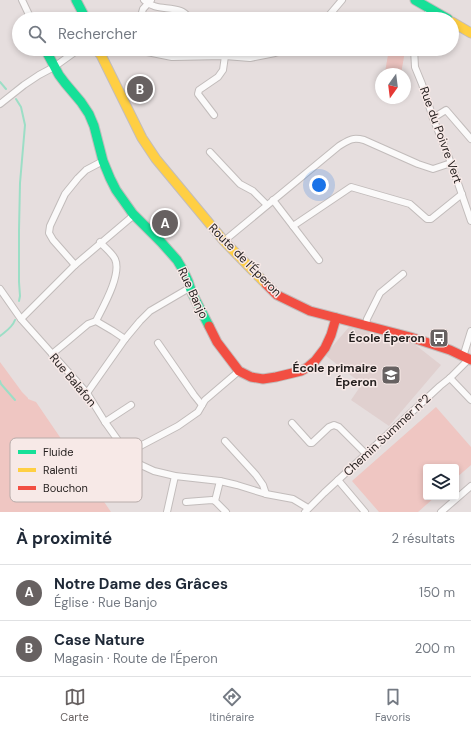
<!DOCTYPE html>
<html lang="fr">
<head>
<meta charset="utf-8">
<style>
	:root { --surface:#fff; --page:#f2f2f3; --text:#1f2937; --muted:#747a83; --line:#e0e1e3; --accent:#676161 }
	body { margin:0; font-family:"DM Sans",sans-serif; background:var(--page); color:var(--text) }
	.controls { position:absolute; right:12px; bottom:12px; display:grid; overflow:hidden; border-radius:4px; box-shadow:0 2px 6px #0003 }
	.controls button { width:36px; height:36px; display:grid; place-items:center; padding:0; border:0; border-bottom:1px solid var(--line); background:var(--surface); color:var(--text); font:20px sans-serif }
	.compass { position:absolute; left:375px; top:68px; width:36px; height:36px; border-radius:50%; background:var(--surface); box-shadow:0 2px 6px #0003; rotate:194deg }
	.you { position:absolute; left:319px; top:185px; width:14px; height:14px; margin:-10px; border:3px solid #fff; border-radius:50%; background:#1a73e8; box-shadow:0 0 0 6px #1a73e833 }
	.badge { display:grid; place-items:center; width:26px; height:26px; border-radius:50%; background:var(--accent); color:#fff; font-size:13px; font-weight:700 }
	.pin { position:absolute; translate:-50% -50%; border:2px solid #fff; box-shadow:0 1px 4px #0006 }
	.list { margin:0; padding:0; list-style:none }
	h2 { display:flex; justify-content:space-between; align-items:center; height:52px; margin:0; padding:0 16px; font-size:17px }
	h2 small { font-size:13px; font-weight:400; color:var(--muted) }
	.list li { display:grid; grid-template-columns:26px 1fr auto; gap:12px; align-items:center; box-sizing:border-box; height:56px; padding:0 16px; border-top:1px solid var(--line) }
	.list b { display:block; font-size:15px; white-space:nowrap }
	.list p { margin:0; font-size:13px; white-space:nowrap; color:var(--muted) }
	.list em { font-size:13px; font-style:normal; color:var(--muted) }
	.icon { flex:none; width:22px; height:22px; fill:none; stroke:currentColor; stroke-width:2; stroke-linecap:round; stroke-linejoin:round }
	.map { position:relative; flex:none; width:471px; height:512px; overflow:hidden }
	.search { position:absolute; background:var(--surface); box-shadow:0 2px 6px #0003; left:12px; right:12px; top:12px; height:44px; display:flex; align-items:center; gap:10px; box-sizing:border-box; padding:0 14px; border-radius:22px; color:var(--muted); font-size:15px }
	.sheet { height:164px; background:var(--surface) }
	nav { display:flex; justify-content:space-around; align-items:center; box-sizing:border-box; height:56px; border-top:1px solid var(--line); background:var(--surface); font-size:11px; color:var(--muted) }
	nav a { display:grid; justify-items:center; gap:2px }
	nav .on { color:var(--accent) }
	.map>svg:first-child { display:block }
	.built { fill:#e0d0cf }
	.green { fill:#efc6c2 }
	.lines { fill:none; stroke-linecap:round; stroke-linejoin:round }
	.stream { stroke:#9cdec6; stroke-width:2 }
	.street-casing { stroke:#c2bcbb; stroke-width:8 }
	.fast-casing { stroke:#c2bcbb; stroke-width:11 }
	.slow-casing { stroke:#c2bcbb; stroke-width:11 }
	.jam-casing { stroke:#c2bcbb; stroke-width:11 }
	.street { stroke:#fbfafa; stroke-width:6 }
	.fast { stroke:#16e098; stroke-width:9 }
	.slow { stroke:#ffcf43; stroke-width:9 }
	.jam { stroke:#f24e42; stroke-width:9 }
	.labels { text-anchor:middle; stroke-width:3; stroke-linejoin:round; paint-order:stroke }
	.street-label { font-size:12px; fill:#231e1d; stroke:#f7e9e7 }
	.poi-label { font-size:12px; font-weight:bold; fill:#231e1d; stroke:#f7e9e7; text-anchor:end }
	.key { fill:#f7e9e7; stroke:#b7acaa; stroke-width:1 }
	.key-label { font-size:11px; fill:#231e1d }
</style>
</head>
<body>
<div class="map">
<svg width="471" height="512" viewBox="0 0 471 512">
	<rect width="100%" height="100%" fill="#e6dede"/>
	<polygon class="built" points="349,327 413,343 441,365 389,426 351,400 362,384 325,355"/>
	<g class="green">
		<polygon points="389,49 396,49 405,51 401,74 385,72"/>
		<polygon points="0,362 22,392 28,398 28,399 36,402 111,512 0,512"/>
		<polygon points="436,407 471,447 471,465 456,478 456,467 426,467 426,497 435,497 418,512 379,512 352,481"/>
	</g>
	<g class="lines">
		<g class="stream">
			<polyline points="0,82 6,89"/>
			<polyline points="16,99 21,107 25,125 20,183 19,230 19,282 20,296 19,301"/>
			<path d="M0,336C6,331 12,328 15,320"/>
			<polyline points="0,381 1,384 15,400"/>
		</g>
		<defs>
			<g id="street">
				<polyline points="22,0 31,19"/>
				<path d="M144,0C156,11 167,6 181,11C184,12 188,16 191,19"/>
				<polyline points="140,19 143,9 151,0"/>
				<polyline points="326,19 342,0"/>
				<polyline points="425,19 430,9"/>
				<polyline points="144,49 147,52 172,57 225,56 250,58 275,53 289,49"/>
				<polyline points="414,49 415,67 422,84 433,118 451,163 471,221"/>
				<polyline points="0,104 24,85 39,75 54,67 79,49"/>
				<polyline points="214,115 198,94 199,90 218,77 223,70 225,56"/>
				<polyline points="433,118 446,110 471,139"/>
				<polyline points="210,152 240,184 253,191 267,205"/>
				<polyline points="273,200 319,260"/>
				<polyline points="293,226 351,187 410,204 427,219 431,219 462,194"/>
				<path d="M224,241L339,146C349,140 352,137 364,140L418,164L433,169L451,163"/>
				<polyline points="75,265 53,240 49,233 50,226 65,194 78,178 86,170 103,161"/>
				<polyline points="0,289 21,319 87,393 105,422 127,453 141,465 154,471 175,476 220,481 237,485 266,494 293,499 308,508"/>
				<polyline points="21,319 75,265 134,215"/>
				<path d="M96,321C103,307 122,274 115,259C112,253 105,248 100,242"/>
				<polyline points="366,325 367,319 380,293 403,274"/>
				<polyline points="158,343 194,395 202,405"/>
				<polyline points="52,354 69,340 88,324 96,321 113,331 125,339"/>
				<polyline points="463,357 471,331"/>
				<polyline points="450,378 471,400"/>
				<polyline points="87,393 125,339 140,321 150,311 191,287"/>
				<polyline points="105,422 131,405"/>
				<polyline points="292,423 310,443 312,443 329,427 334,425 339,427 366,454"/>
				<polyline points="225,441 256,475 263,485 266,494"/>
				<polyline points="127,453 178,426 198,412 205,400 239,371"/>
				<polyline points="338,480 365,512"/>
				<polyline points="220,481 215,501 226,512"/>
				<polyline points="186,502 212,500 215,501"/>
				<polyline points="167,512 175,476"/>
				<polyline points="305,512 324,493 440,386 450,378 469,359"/>
				<polyline points="441,512 471,486"/>
			</g>
			<g id="fast">
				<polyline points="76,0 86,19"/>
				<polyline points="415,0 448,19"/>
				<polyline points="45,49 59,75 65,83 81,102 89,114 94,126 103,161 110,178 116,190 133,214 161,242 177,260 183,270 188,281 192,293 209,326"/>
			</g>
			<g id="slow">
				<polyline points="452,22 471,33"/>
				<polyline points="96,49 101,55 142,138 156,159 224,241 266,284"/>
			</g>
			<g id="jam">
				<polyline points="266,284 277,295 310,311 410,337 450,350 471,360"/>
				<polyline points="209,326 217,342 239,371 251,377 263,379 276,377 301,371 308,367 315,361 325,348 331,335 336,318"/>
			</g>
		</defs>
		<use href="#street" class="street-casing"/>
		<use href="#fast" class="fast-casing"/>
		<use href="#slow" class="slow-casing"/>
		<use href="#jam" class="jam-casing"/>
		<use href="#street" class="street"/>
		<use href="#fast" class="fast"/>
		<use href="#slow" class="slow"/>
		<use href="#jam" class="jam"/>
	</g>
	<defs>
		<symbol id="bus-square" viewBox="-11 -11 22 22"><rect x="-9" y="-9" width="18" height="18" rx="4" fill="#676161" stroke="#f7e9e7"/><path d="M-5-6H5V4H4V6H2V4H-2V6H-4V4H-5ZM-3.5-4V0h7V-4ZM-3.5 1.2v1.5H-2V1.2ZM2 1.2v1.5H3.5V1.2Z" fill="#fff"/></symbol>
		<symbol id="school-square" viewBox="-11 -11 22 22"><rect x="-9" y="-9" width="18" height="18" rx="4" fill="#676161" stroke="#f7e9e7"/><path d="M0-5L7-2L0 1L-7-2ZM-4 1L0 2.5L4 1V4Q0 6-4 4Z" fill="#fff"/></symbol>
	</defs>
	<g fill-rule="evenodd">
		<use href="#bus-square" x="428" y="327" width="22" height="22"/>
		<use href="#school-square" x="380" y="364" width="22" height="22"/>
	</g>
	<g class="labels">
		<g class="street-label">
			<text transform="translate(441 135) rotate(70)" y="4">Rue du Poivre Vert</text>
			<text transform="translate(245 260) rotate(45)" y="4">Route de l'Éperon</text>
			<text transform="translate(193 293) rotate(65)" y="4">Rue Banjo</text>
			<text transform="translate(73 380) rotate(50)" y="4">Rue Balafon</text>
			<text transform="translate(387 435) rotate(-43)" y="4">Chemin Summer n°2</text>
		</g>
		<g class="poi-label">
			<text x="425" y="342">École Éperon</text>
			<text x="377" y="372">École primaire<tspan x="377" dy="14">Éperon</tspan></text>
		</g>
	</g>
	<rect x="10" y="438" width="132" height="64" rx="6" class="key"/>
	<rect x="18" y="450" width="18" height="4" fill="#16e098"/>
	<rect x="18" y="468" width="18" height="4" fill="#ffcf43"/>
	<rect x="18" y="486" width="18" height="4" fill="#f24e42"/>
	<g class="key-label">
		<text x="43" y="456">Fluide</text>
		<text x="43" y="474">Ralenti</text>
		<text x="43" y="492">Bouchon</text>
	</g>
</svg>
<div class="controls">
<button><svg class="icon" aria-label="layers" viewBox="0 0 24 24"><path d="M12 4l9 5-9 5-9-5zM3 14l9 5 9-5"/></svg></button>
</div>
<svg class="compass" viewBox="-18 -18 36 36"><path d="M0-13l5 13h-10z" fill="#e53935"/><path d="M0 13l5-13h-10z" fill="#747a83"/></svg>
<div class="you"></div>
<div class="pin badge" style="left:165px;top:223px">A</div>
<div class="pin badge" style="left:140px;top:89px">B</div>
<div class="search"><svg class="icon" aria-label="search" viewBox="0 0 24 24"><circle cx="10" cy="10" r="6"/><path d="M15 15l6 6"/></svg>Rechercher</div>
</div>
<section class="sheet">
<h2>À proximité<small>2 résultats</small></h2>
<ul class="list">
<li><span class="badge">A</span><div><b>Notre Dame des Grâces</b><p>Église · Rue Banjo</p></div><em>150 m</em></li>
<li><span class="badge">B</span><div><b>Case Nature</b><p>Magasin · Route de l'Éperon</p></div><em>200 m</em></li>
</ul>
</section>
<nav>
<a class="on"><svg class="icon" aria-label="map" viewBox="0 0 24 24"><path d="M3 6l6-2 6 2 6-2v14l-6 2-6-2-6 2zM9 4v14M15 6v14"/></svg>Carte</a>
<a><svg class="icon" aria-label="directions" viewBox="0 0 24 24"><path d="M12 3l9 9-9 9-9-9zM9 14v-3h6M13 9l2 2-2 2"/></svg>Itinéraire</a>
<a><svg class="icon" aria-label="saved" viewBox="0 0 24 24"><path d="M7 4h10v16l-5-4-5 4z"/></svg>Favoris</a>
</nav>
</body>
</html>
